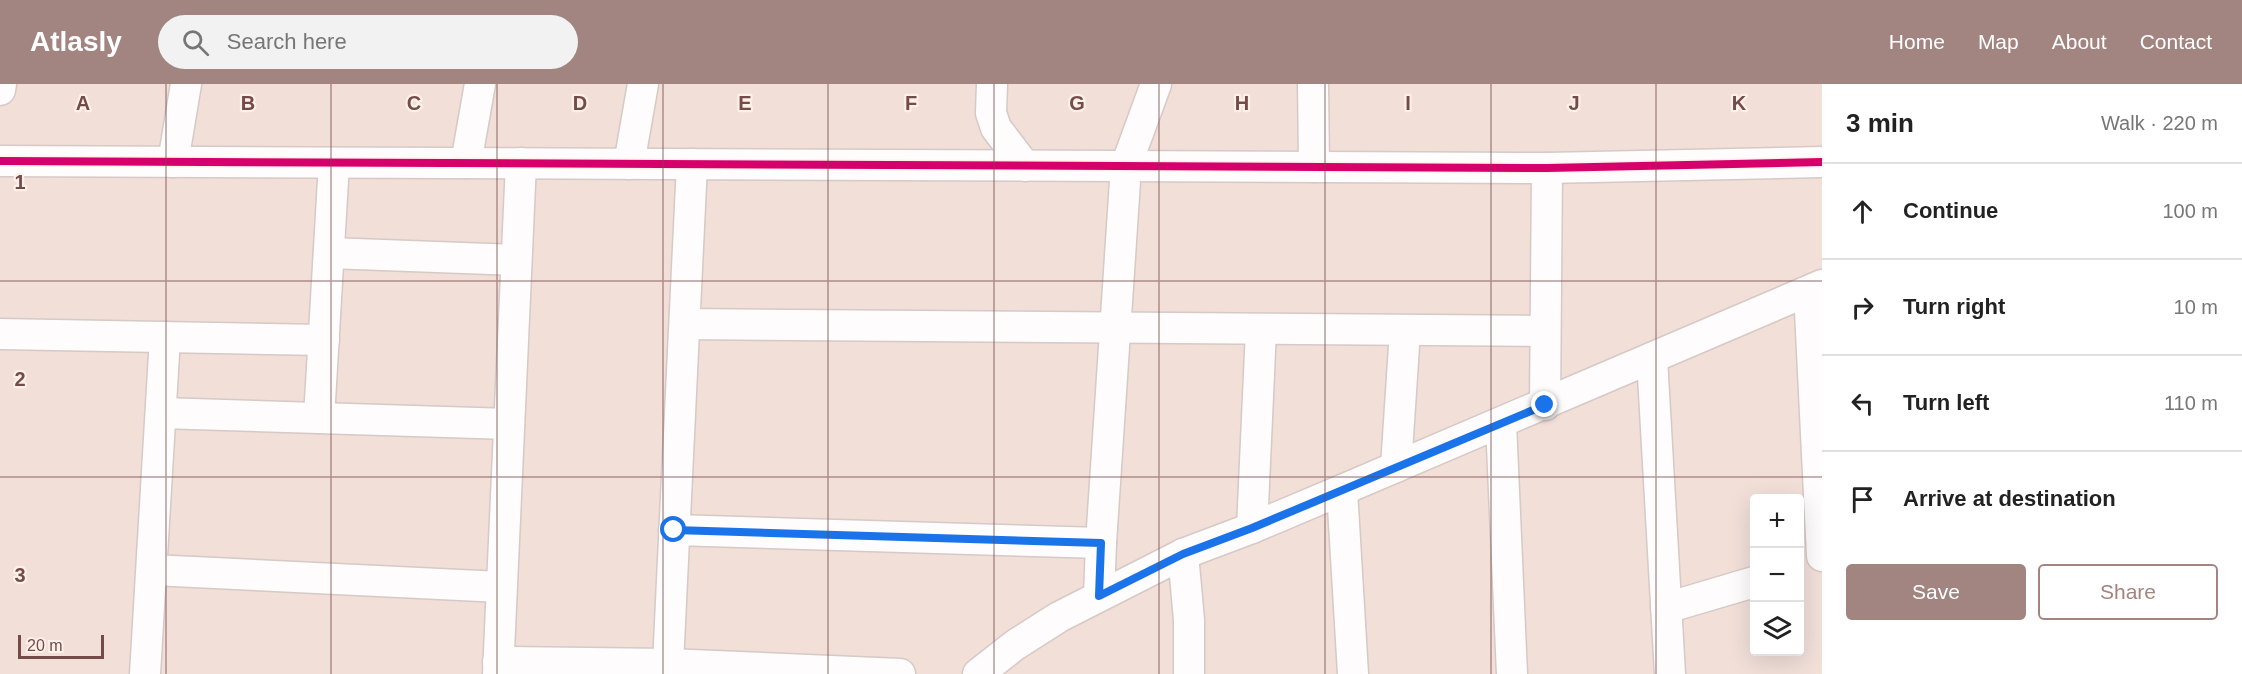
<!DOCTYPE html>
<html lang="en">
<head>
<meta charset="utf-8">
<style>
	:root { --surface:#fff; --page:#f2f2f2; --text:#222; --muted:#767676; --line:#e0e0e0; --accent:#a28481 }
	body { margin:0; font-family:Helvetica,sans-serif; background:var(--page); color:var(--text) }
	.controls { position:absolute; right:18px; bottom:18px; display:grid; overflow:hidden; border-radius:6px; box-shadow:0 6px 24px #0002 }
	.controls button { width:54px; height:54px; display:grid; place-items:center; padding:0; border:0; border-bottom:2px solid var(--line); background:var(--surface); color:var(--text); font:30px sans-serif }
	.scale { position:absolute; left:18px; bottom:15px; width:86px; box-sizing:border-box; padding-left:6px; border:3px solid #754b49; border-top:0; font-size:16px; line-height:21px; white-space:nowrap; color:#754b49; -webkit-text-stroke:4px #fff0ea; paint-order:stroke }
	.stop { position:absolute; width:18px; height:18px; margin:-14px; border:4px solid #1a73e8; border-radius:50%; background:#fff }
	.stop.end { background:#1a73e8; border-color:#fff; box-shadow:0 2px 6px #0008 }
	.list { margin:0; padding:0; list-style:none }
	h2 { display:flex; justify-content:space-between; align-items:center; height:78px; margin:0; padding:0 24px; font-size:26px }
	h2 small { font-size:20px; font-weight:400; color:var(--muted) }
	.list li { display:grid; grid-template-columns:39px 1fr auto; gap:18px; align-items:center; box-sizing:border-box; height:96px; padding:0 24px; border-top:2px solid var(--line) }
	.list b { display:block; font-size:22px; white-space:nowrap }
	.list em { font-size:20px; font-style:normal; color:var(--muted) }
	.actions { display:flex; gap:12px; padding:18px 24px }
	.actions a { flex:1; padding:14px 0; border:2px solid var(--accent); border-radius:6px; text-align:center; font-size:21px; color:var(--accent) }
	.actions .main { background:var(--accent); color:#fff }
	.icon { flex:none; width:33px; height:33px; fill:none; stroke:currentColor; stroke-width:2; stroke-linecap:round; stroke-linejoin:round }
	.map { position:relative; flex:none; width:1822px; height:590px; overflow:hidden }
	header { display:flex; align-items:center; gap:36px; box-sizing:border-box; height:84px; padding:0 30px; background:var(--accent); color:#fff }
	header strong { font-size:28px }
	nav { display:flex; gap:33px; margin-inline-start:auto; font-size:21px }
	.search { width:420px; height:54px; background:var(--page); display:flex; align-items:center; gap:15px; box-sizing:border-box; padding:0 21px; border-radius:33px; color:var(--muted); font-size:22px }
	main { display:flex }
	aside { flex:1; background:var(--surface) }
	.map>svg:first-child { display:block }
	.residential { fill:#f1dfd8; fill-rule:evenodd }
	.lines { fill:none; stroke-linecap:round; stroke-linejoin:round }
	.minor-casing { stroke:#d6c9c6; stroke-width:33 }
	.minor { stroke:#fefcfc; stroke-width:30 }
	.cycleway-casing { stroke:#fff0ea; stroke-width:11 }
	.cycleway { stroke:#d6006c; stroke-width:8 }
	.route { stroke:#1a73e8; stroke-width:8 }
	.grid { fill:none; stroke:#754b49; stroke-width:1.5; stroke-opacity:0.55 }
	.grid-label { font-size:20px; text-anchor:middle; font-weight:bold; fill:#754b49; stroke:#fff0ea; stroke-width:4.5; stroke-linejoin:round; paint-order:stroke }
</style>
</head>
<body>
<header>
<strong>Atlasly</strong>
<div class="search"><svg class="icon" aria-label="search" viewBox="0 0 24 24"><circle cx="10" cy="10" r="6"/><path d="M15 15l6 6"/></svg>Search here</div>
<nav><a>Home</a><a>Map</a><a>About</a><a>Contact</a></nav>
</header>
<main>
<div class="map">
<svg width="1822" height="590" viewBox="0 0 1822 590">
	<rect width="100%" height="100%" fill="#f7eeea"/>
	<path class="residential" d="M0,0H1822V590H0ZM1754,414H1800V568H1754Z"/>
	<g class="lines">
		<defs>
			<g id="minor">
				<polyline points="992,0 991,29 996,44 1025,82"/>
				<polyline points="1313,0 1314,83"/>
				<polyline points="0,6 1,0"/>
				<polyline points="0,77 1547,84 1822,78"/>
				<polyline points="173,78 186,0"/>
				<polyline points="466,79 480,0"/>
				<polyline points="629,80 643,0"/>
				<polyline points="329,169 516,176"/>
				<polyline points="1809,207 1822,472"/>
				<polyline points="685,240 1545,247"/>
				<polyline points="0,250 324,256"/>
				<polyline points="1652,274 1670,590"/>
				<polyline points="1545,321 1547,84"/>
				<polyline points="161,329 509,340"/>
				<polyline points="319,334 334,79"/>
				<polyline points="1501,339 1512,590"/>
				<polyline points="1396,383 1405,247"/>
				<polyline points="1342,406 1353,590"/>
				<polyline points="1252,444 1261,246"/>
				<polyline points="674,446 1101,459"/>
				<polyline points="1183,470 1189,536 1189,590"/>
				<polyline points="152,486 501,503"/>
				<polyline points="1099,512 1101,459 1126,82 1156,0"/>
				<polyline points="1666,524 1754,498"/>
				<polyline points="498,578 668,580 900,590"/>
				<polyline points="668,580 692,80"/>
				<polyline points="145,590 165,253"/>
				<polyline points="498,590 521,79"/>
				<polyline points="978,590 1015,561 1059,533 1183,470 1252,444 1342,406 1822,201"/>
			</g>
		</defs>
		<use href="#minor" class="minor-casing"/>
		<use href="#minor" class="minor"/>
		<defs>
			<polyline id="cycleway" points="0,77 1547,84 1822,78"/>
		</defs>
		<use href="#cycleway" class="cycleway-casing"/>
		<use href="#cycleway" class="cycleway"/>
	</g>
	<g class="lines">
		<polyline class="route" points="674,446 1101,459 1099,512 1183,470 1252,444 1545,321"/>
	</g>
	<path class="grid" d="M166,0V590M331,0V590M497,0V590M663,0V590M828,0V590M994,0V590M1159,0V590M1325,0V590M1491,0V590M1656,0V590M0,197H1822M0,393H1822"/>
	<g class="grid-label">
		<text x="83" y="26">A</text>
		<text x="248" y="26">B</text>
		<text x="414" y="26">C</text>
		<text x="580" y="26">D</text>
		<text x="745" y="26">E</text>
		<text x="911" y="26">F</text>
		<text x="1077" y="26">G</text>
		<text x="1242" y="26">H</text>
		<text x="1408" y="26">I</text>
		<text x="1574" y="26">J</text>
		<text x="1739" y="26">K</text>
		<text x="20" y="105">1</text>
		<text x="20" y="302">2</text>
		<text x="20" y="498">3</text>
	</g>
</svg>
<div class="controls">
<button>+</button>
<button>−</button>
<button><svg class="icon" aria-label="layers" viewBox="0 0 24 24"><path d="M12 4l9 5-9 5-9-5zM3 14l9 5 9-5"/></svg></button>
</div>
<div class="scale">20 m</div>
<div class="stop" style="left:674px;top:446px"></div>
<div class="stop end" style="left:1545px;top:321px"></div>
</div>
<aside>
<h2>3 min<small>Walk · 220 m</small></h2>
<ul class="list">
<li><svg class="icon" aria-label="ahead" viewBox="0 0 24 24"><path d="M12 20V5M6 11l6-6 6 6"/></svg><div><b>Continue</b></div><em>100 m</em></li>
<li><svg class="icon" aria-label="right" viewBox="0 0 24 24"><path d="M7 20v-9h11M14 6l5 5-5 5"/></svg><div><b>Turn right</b></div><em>10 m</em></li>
<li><svg class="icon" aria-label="left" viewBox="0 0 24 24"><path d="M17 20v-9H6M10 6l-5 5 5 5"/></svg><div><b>Turn left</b></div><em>110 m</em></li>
<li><svg class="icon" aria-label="arrive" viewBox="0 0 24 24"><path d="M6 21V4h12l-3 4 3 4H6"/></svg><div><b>Arrive at destination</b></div></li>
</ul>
<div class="actions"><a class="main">Save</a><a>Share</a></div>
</aside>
</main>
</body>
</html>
